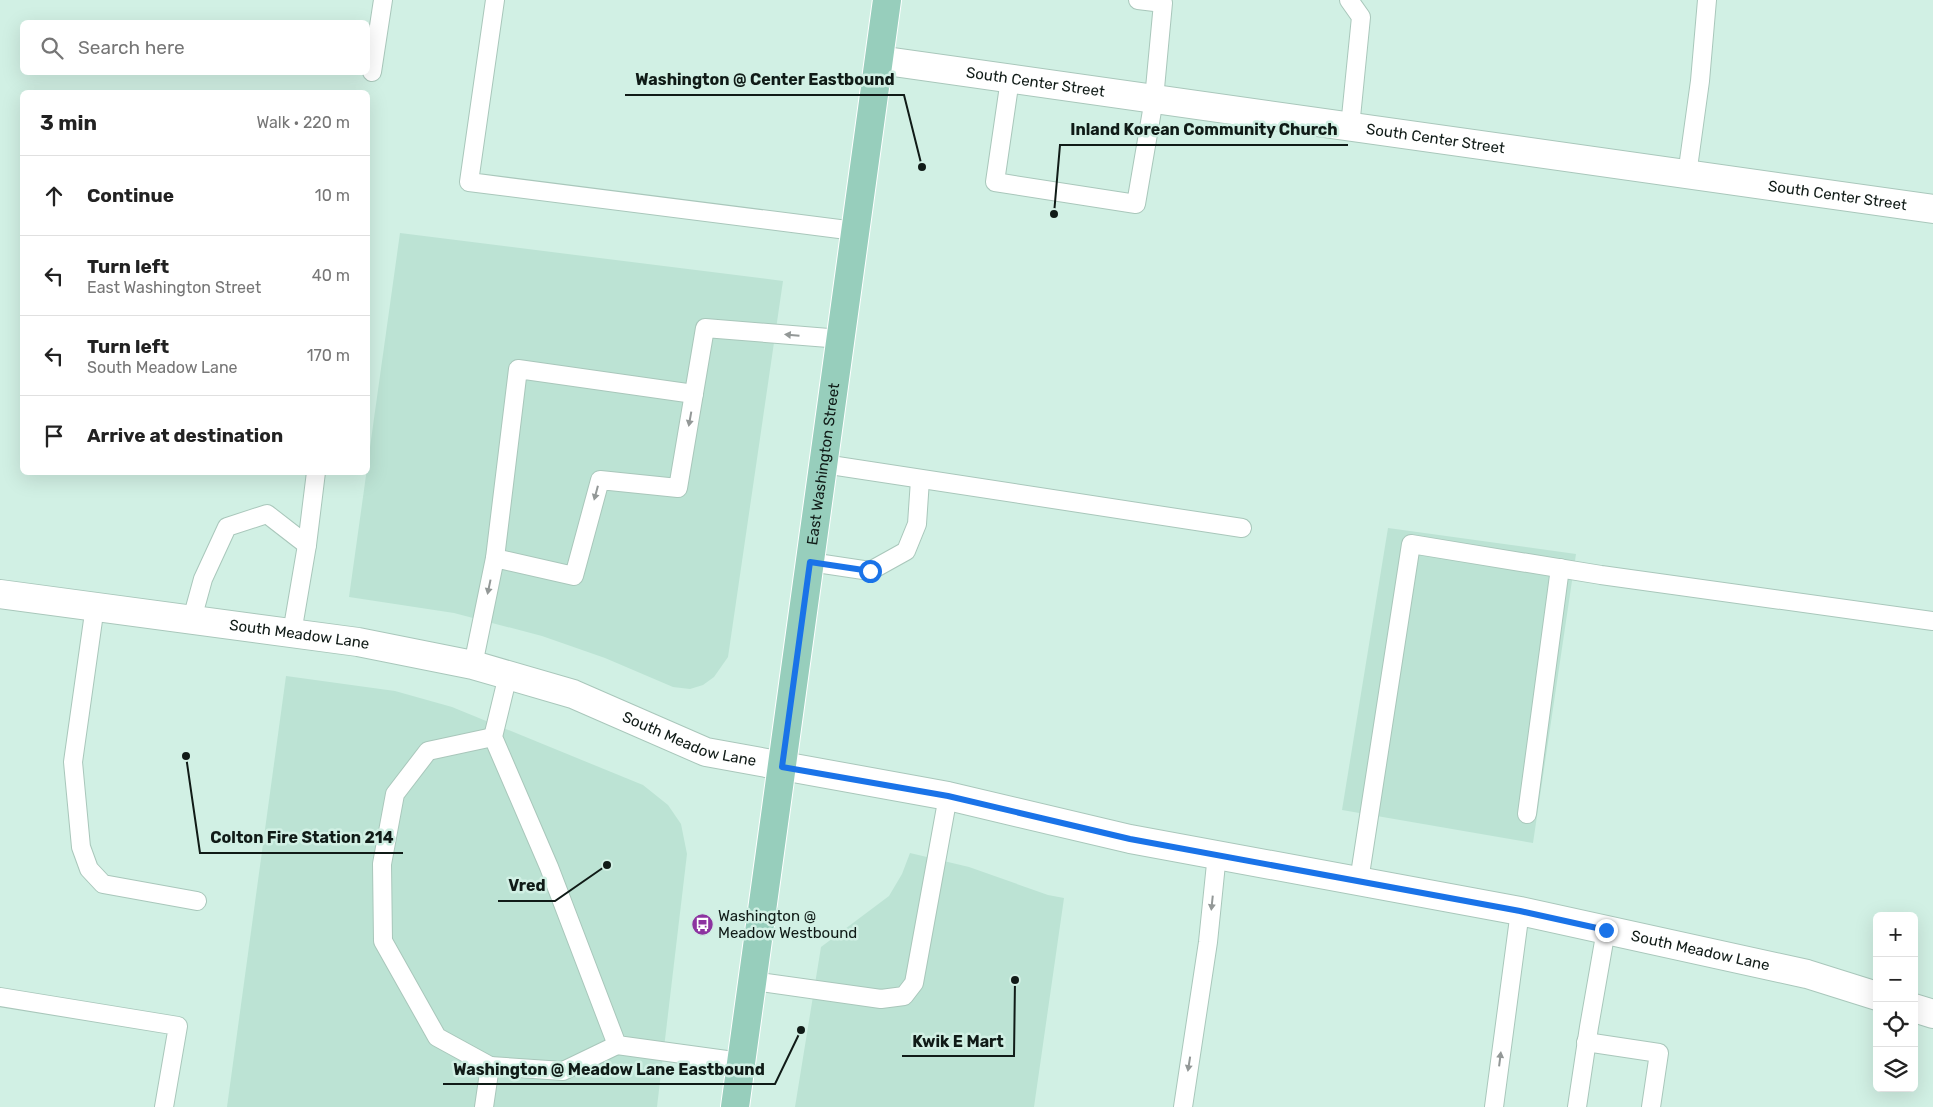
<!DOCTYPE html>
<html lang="en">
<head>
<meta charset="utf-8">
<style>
	:root { --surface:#fff; --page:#f2f2f2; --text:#222; --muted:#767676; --line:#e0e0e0 }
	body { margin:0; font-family:Rubik,sans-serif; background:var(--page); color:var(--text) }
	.controls { position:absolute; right:15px; bottom:15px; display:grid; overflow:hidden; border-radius:8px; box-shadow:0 5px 20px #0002 }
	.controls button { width:45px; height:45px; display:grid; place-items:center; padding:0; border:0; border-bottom:1px solid var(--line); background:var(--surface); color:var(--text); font:25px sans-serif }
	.stop { position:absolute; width:15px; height:15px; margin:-11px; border:4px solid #1a73e8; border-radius:50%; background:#fff }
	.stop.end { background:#1a73e8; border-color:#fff; box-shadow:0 1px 5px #0008 }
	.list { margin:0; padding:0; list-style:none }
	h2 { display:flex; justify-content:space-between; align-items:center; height:65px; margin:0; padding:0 20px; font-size:21px }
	h2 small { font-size:16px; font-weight:400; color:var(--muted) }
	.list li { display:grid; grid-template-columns:32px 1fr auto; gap:15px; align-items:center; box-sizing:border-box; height:80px; padding:0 20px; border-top:1px solid var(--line) }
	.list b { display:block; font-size:19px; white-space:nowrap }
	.list p { margin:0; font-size:16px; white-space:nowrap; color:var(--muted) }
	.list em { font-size:16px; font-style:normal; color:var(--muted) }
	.icon { flex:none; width:28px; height:28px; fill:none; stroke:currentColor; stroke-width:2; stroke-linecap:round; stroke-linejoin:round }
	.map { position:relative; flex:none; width:1933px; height:1107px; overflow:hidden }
	.search { position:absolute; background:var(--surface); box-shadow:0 5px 20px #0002; left:20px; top:20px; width:350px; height:55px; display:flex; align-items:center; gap:12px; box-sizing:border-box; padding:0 18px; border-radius:8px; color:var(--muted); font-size:19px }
	.panel { position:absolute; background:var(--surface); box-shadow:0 5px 20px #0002; left:20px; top:90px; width:350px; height:385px; border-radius:8px }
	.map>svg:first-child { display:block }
	.built { fill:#bce3d4 }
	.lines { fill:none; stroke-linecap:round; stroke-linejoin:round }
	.lane-casing { stroke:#a9c7bb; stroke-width:20 }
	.street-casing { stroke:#a9c7bb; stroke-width:30 }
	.primary-casing { stroke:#fff; stroke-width:30 }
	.lane { stroke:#fff; stroke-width:18 }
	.street { stroke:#fff; stroke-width:28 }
	.primary { stroke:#97cebc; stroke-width:28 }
	.oneway { fill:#939897 }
	.route { stroke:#1a73e8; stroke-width:6 }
	.labels { text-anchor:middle; stroke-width:5; stroke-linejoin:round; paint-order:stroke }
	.street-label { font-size:15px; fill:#101b17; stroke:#d1f0e4 }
	.poi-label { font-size:15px; fill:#101b17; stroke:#d1f0e4; text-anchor:start }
	.leader { fill:none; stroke:#101b17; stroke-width:2 }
	.callout-dot { fill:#101b17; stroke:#d1f0e4; stroke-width:2 }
	.callout-label { font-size:16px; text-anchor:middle; font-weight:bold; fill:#101b17; stroke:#d1f0e4; stroke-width:5; stroke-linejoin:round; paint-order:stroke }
</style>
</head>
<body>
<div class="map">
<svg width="1933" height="1107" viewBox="0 0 1933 1107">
	<rect width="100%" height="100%" fill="#d1f0e4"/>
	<g class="built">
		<polygon points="400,233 783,281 728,657 714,677 703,685 690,689 673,687 605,658 542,636 454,613 349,597"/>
		<polygon points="1388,528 1576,554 1533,843 1342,810"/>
		<polygon points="286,676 395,691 452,707 643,785 668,805 681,824 687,854 657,1107 227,1107"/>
		<polygon points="910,853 969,867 1048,895 1064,898 1034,1107 795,1107 821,947 889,896 902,874"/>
	</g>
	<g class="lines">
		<defs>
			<g id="lane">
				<polyline points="495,0 469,182 855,231"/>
				<polyline points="1349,0 1361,17 1350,127"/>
				<polyline points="372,72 383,0"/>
				<polyline points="1010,79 995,182 1136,204 1154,99 1163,3 1138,0"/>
				<polyline points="1687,175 1700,81 1707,0"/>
				<polyline points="824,464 1242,528"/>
				<polyline points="495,558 518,369 694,394"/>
				<polyline points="810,562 870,571 906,551 917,524 920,480"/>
				<polyline points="95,606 73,762 81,847 89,869 103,884 197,901"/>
				<polyline points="192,619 203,579 227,527 267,514 307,545"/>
				<polyline points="292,633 307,545 316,472"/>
				<polyline points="473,665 495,558 574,576 600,480 678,488 705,328 841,339"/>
				<polyline points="508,675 493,737 549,867 617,1045 741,1062"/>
				<polyline points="1527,814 1560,568"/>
				<polyline points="1359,881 1411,544 1601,575 1933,621"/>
				<polyline points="753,981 881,999 904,996 914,983 948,796"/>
				<polyline points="0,997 178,1026 164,1107"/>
				<polyline points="1586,1042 1659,1053 1651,1107"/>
				<polyline points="490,1066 437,1037 383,941 382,864 395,794 428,751 493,737"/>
				<polyline points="484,1107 490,1066 563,1071 617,1045"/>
				<polyline points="1183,1107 1208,942 1217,854"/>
				<polyline points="1494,1107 1520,911"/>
				<polyline points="1577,1107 1589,1027 1606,930"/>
			</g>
			<g id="street">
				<path id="s1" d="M879,60L1933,209"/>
				<path id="s2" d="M0,594L358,642L473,665L573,694L706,752L948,796L1130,839L1520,911L1807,974L1877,996"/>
				<polyline points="1914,1008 1933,1014"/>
			</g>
			<g id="primary">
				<path id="s3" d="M735,1107L887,0"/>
			</g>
		</defs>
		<use href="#lane" class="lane-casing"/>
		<use href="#street" class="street-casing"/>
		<use href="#primary" class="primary-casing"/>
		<use href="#lane" class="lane"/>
		<use href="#street" class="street"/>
		<use href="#primary" class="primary"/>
	</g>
	<defs><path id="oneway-solid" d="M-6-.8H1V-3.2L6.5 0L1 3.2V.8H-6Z" transform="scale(1.25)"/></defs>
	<g class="oneway">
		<use href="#oneway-solid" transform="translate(792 335) rotate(-175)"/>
		<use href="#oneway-solid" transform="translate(690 419) rotate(100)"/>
		<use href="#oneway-solid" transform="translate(596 493) rotate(105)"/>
		<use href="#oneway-solid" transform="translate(489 587) rotate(102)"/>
		<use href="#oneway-solid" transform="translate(1212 903) rotate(96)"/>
		<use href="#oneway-solid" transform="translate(1500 1059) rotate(-83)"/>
		<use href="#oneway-solid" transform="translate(1189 1064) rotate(99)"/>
	</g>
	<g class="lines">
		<polyline class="route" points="870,571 810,562 782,767 948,796 1130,839 1520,911 1606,930"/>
	</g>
	<defs>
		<symbol id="bus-disc" viewBox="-11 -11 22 22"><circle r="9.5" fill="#8c33a0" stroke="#d1f0e4"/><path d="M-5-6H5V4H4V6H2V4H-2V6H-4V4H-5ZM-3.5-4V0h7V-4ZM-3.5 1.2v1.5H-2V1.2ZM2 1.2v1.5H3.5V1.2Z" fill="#fff"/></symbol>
	</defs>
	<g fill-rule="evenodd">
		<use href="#bus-disc" x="690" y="912" width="25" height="25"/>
	</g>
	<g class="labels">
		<g class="street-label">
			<text dy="5" stroke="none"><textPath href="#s1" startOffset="158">South Center Street</textPath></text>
			<text dy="5" stroke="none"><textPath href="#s1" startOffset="562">South Center Street</textPath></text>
			<text dy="5" stroke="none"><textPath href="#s1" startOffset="968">South Center Street</textPath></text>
			<text dy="5" stroke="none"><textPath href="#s3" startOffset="649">East Washington Street</textPath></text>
			<text dy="5" stroke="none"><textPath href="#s2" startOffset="302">South Meadow Lane</textPath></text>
			<text dy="5" stroke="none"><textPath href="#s2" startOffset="708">South Meadow Lane</textPath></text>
			<text dy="5" stroke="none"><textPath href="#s2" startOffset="1742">South Meadow Lane</textPath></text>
		</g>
		<g class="poi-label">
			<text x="718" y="921">Washington @<tspan x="718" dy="17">Meadow Westbound</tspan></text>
		</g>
	</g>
	<path class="leader" d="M922 167L904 95H625M1054 214L1060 145H1348M186 756L200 853H403M607 865L555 901H498M1015 980L1014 1056H902M801 1030L775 1084H443"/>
	<g class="callout-dot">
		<circle cx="922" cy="167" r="5"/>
		<circle cx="1054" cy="214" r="5"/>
		<circle cx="186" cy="756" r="5"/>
		<circle cx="607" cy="865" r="5"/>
		<circle cx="1015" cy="980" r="5"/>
		<circle cx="801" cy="1030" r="5"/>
	</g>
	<g class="callout-label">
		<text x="765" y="85">Washington @ Center Eastbound</text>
		<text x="1204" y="135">Inland Korean Community Church</text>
		<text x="302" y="843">Colton Fire Station 214</text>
		<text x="527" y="891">Vred</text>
		<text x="958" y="1047">Kwik E Mart</text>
		<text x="609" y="1075">Washington @ Meadow Lane Eastbound</text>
	</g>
</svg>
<div class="controls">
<button>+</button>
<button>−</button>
<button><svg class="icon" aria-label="locate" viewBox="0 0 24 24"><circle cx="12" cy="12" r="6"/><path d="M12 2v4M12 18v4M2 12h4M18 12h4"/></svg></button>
<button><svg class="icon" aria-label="layers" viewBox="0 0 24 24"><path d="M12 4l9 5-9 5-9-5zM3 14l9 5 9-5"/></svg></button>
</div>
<div class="stop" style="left:870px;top:571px"></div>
<div class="stop end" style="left:1606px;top:930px"></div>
<div class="search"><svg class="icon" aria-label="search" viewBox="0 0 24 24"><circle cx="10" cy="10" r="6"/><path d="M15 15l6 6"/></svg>Search here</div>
<section class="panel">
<h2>3 min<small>Walk · 220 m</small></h2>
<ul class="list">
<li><svg class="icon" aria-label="ahead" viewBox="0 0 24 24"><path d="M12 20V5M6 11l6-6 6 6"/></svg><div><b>Continue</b></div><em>10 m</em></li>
<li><svg class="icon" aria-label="left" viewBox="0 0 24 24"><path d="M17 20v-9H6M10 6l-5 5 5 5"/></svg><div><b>Turn left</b><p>East Washington Street</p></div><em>40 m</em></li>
<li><svg class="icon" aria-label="left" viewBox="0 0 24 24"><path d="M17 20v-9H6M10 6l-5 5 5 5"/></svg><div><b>Turn left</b><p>South Meadow Lane</p></div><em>170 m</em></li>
<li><svg class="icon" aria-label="arrive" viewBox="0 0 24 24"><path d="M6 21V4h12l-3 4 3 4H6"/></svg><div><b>Arrive at destination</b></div></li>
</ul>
</section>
</div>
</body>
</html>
